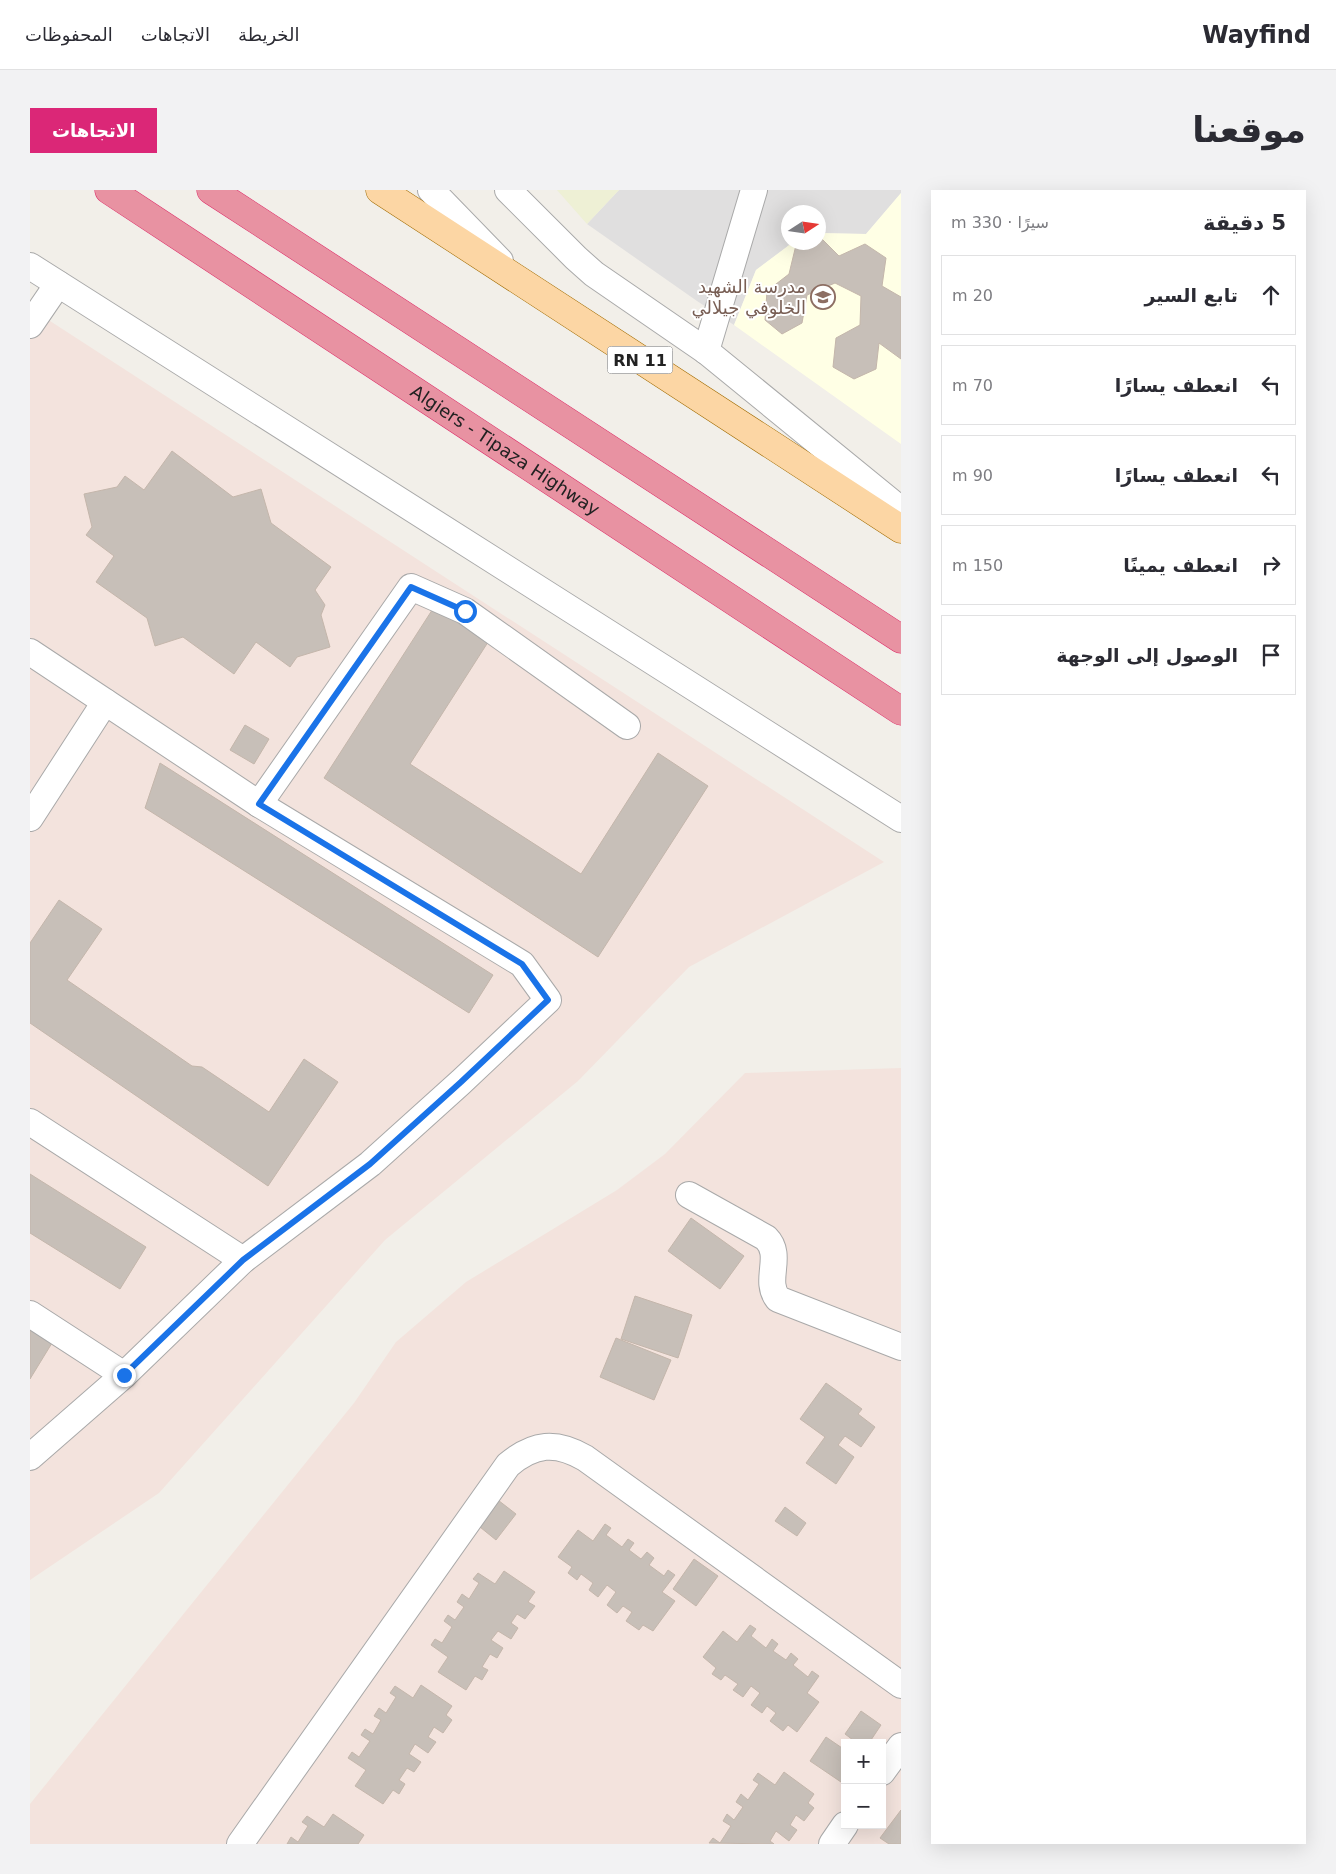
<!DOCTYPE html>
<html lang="ar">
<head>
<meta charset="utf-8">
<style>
	:root { --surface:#fff; --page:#f2f2f3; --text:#2b2b33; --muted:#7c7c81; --line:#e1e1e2; --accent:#db2777 }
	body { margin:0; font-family:"DejaVu Sans",Cairo,sans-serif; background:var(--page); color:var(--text); direction:rtl }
	.controls { position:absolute; right:15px; bottom:15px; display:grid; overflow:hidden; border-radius:0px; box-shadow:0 5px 20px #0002 }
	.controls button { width:45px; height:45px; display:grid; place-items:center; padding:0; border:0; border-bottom:1px solid var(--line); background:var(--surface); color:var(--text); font:25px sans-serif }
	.compass { position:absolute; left:751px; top:15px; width:45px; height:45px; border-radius:50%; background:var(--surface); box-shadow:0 5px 20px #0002; rotate:78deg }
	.stop { position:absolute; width:15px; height:15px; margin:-11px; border:4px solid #1a73e8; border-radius:50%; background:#fff }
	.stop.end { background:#1a73e8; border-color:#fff; box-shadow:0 1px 5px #0008 }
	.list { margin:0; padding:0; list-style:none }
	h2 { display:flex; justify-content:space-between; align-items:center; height:65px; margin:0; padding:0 20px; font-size:21px }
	h2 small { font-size:16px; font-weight:400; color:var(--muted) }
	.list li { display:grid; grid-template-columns:32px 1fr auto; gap:15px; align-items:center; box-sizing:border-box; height:80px; margin:0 10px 10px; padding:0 10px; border:1px solid var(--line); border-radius:0px }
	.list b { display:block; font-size:19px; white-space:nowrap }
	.list em { font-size:16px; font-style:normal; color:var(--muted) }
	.icon { flex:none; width:28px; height:28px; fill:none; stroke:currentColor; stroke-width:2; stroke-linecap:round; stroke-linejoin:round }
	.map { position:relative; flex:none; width:871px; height:1654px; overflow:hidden; direction:ltr; border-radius:0px }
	header { display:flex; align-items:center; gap:30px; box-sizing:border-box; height:70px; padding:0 25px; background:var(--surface); border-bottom:1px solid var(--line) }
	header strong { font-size:24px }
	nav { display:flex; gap:28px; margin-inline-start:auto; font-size:18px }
	.intro { display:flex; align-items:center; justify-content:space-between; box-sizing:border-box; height:120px; padding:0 30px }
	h1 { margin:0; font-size:35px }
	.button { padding:12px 22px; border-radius:0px; background:var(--accent); color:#fff; font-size:18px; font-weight:700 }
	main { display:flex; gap:30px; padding:0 30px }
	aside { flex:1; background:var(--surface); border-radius:0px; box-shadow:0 5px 20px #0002 }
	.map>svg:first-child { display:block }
	.residential { fill:#e0dfdf }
	.education { fill:#ffffe5 }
	.military { fill:#f3e3dd; fill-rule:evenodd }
	.farmland { fill:#eef0d5 }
	.building { fill:#c7bfb8; stroke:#c4b6ab }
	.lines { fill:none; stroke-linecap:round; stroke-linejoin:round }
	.minor-casing { stroke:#a9a9a9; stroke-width:28 }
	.major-casing { stroke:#a06b00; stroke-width:29 }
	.highway-casing { stroke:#dc2a67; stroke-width:29 }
	.minor { stroke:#fff; stroke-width:26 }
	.major { stroke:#fcd6a4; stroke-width:28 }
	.highway { stroke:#e892a2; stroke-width:28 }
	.route { stroke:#1a73e8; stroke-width:6 }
	.labels { text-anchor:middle; stroke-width:4; stroke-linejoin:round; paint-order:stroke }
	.shield { fill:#fff; stroke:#646464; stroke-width:1 }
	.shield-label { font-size:16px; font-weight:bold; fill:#222 }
	.education-label { font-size:18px; fill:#785e54; stroke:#fff; text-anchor:end }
	.street-label { font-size:18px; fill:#222; stroke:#fff }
</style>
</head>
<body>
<header>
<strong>Wayfind</strong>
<nav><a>الخريطة</a><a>الاتجاهات</a><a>المحفوظات</a></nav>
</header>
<div class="intro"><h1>موقعنا</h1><a class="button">الاتجاهات</a></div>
<main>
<aside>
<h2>5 دقيقة<small>سيرًا · 330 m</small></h2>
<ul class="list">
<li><svg class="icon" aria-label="ahead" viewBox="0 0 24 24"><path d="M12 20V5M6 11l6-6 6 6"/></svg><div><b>تابع السير</b></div><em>20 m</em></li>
<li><svg class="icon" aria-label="left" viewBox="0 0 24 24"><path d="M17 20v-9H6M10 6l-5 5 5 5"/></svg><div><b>انعطف يسارًا</b></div><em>70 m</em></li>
<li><svg class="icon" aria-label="left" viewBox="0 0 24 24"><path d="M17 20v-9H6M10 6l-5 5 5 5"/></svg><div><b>انعطف يسارًا</b></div><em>90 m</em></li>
<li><svg class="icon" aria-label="right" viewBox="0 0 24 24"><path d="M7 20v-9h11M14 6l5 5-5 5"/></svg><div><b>انعطف يمينًا</b></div><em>150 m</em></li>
<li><svg class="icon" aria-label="arrive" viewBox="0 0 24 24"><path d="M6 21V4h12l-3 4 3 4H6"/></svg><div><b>الوصول إلى الوجهة</b></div></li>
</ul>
</aside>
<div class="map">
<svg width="871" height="1654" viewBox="0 0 871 1654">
	<rect width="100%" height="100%" fill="#f2efe9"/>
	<polygon class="residential" points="589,0 871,0 871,3 836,44 789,43 788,22 758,22 758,52 762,53 726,80 704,135 667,111 557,34"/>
	<polygon class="education" points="871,3 871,254 704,135 726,80 762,53 788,52 789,43 836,44"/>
	<g class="military">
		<polygon points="0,118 854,672 659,777 548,891 355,1050 129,1303 0,1390"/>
		<path d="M871,878V1654H0V1614L324,1213L366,1152L436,1092L587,1000L635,964L715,883ZM815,1553H852V1635H815Z"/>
	</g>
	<polygon class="farmland" points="527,0 589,0 557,34"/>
	<g class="building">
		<polygon points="788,47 790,47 809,66 835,54 856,68 852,96 871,107 871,169 849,153 846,179 824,189 803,177 806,148 830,135 831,106 805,93 777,105 772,133 752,144 735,130 737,101 759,84 766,55 773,52 788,52"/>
		<polygon points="142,261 203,307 231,299 241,333 301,377 285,400 295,415 291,425 300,457 267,467 260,477 226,452 204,484 153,447 125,456 117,428 66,392 84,366 56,345 62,337 54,304 87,297 95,286 114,300"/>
		<polygon points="406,414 460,449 380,574 551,684 628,563 678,596 568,767 294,588"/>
		<polygon points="215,535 239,549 224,574 200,560"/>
		<polygon points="130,573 463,785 439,823 115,618"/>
		<polygon points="29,710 72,739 37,790 162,876 172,877 239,922 274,869 308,892 238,996 0,833 0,753"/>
		<polygon points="0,984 116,1057 90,1099 0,1043"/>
		<polygon points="661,1028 714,1066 690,1099 638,1061"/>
		<polygon points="605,1106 662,1125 648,1168 591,1149"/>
		<polygon points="0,1140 22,1153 0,1189"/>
		<polygon points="586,1148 641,1170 624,1210 570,1187"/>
		<polygon points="796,1193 832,1219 828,1224 845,1237 831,1257 815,1246 808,1255 824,1267 806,1294 776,1273 795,1247 770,1229"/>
		<polygon points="464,1307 486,1324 466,1350 445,1333"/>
		<polygon points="755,1317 776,1333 767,1346 745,1331"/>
		<polygon points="575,1334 581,1338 576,1345 592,1357 598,1349 604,1353 599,1360 611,1369 617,1362 624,1368 619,1375 634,1386 638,1380 645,1385 632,1402 645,1411 623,1441 613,1435 609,1440 596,1431 602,1422 593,1416 587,1423 577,1415 586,1402 577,1395 568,1407 559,1400 563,1393 551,1384 547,1390 538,1383 542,1377 528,1367 548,1340 563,1351"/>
		<polygon points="664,1369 688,1386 666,1416 643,1399"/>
		<polygon points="474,1381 505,1402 498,1412 505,1416 495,1429 487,1424 481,1433 488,1438 481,1449 468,1441 461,1450 473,1458 467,1468 460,1464 452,1477 458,1480 452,1490 445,1486 436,1500 408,1482 418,1467 401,1455 405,1449 412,1453 422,1437 414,1431 418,1425 425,1430 434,1417 427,1412 432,1404 439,1409 449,1393 443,1389 448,1383 465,1394"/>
		<polygon points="720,1435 726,1439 721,1446 736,1458 742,1449 748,1454 743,1461 756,1470 761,1463 768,1469 763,1475 778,1487 782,1481 789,1486 777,1503 789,1512 767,1542 758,1535 753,1541 740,1531 746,1523 737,1516 732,1523 721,1515 730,1503 721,1496 713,1507 703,1500 708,1494 695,1485 691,1490 682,1484 686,1478 673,1467 693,1441 707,1452"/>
		<polygon points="391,1495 422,1516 416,1525 422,1530 413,1543 404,1537 398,1547 406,1552 398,1563 385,1554 379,1564 391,1572 384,1582 377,1578 369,1590 375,1594 369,1604 363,1600 353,1614 325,1596 336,1580 318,1568 322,1562 329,1567 340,1551 331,1545 335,1539 343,1544 351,1530 344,1526 349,1518 356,1523 366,1507 360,1503 365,1496 383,1508"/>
		<polygon points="831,1521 851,1535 839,1553 827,1553 815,1544"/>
		<polygon points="796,1547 815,1560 815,1587 811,1592 780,1571"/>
		<polygon points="754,1582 784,1604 778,1613 784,1618 774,1631 766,1625 760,1635 767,1640 759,1651 746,1641 740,1651 744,1654 679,1653 683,1648 690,1653 701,1636 693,1631 697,1624 704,1630 713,1617 706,1612 711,1604 718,1610 729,1594 723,1590 728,1583 745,1595"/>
		<polygon points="871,1620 871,1654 859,1654 850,1648"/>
		<polygon points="303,1624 334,1645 328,1654 257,1654 261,1647 268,1652 278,1636 272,1632 277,1626 294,1637"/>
	</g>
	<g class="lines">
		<defs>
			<g id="minor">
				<polyline points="401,0 470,71"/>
				<polyline points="478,0 546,68 564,84 676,161 871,320"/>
				<polyline points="0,76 871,629"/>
				<polyline points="0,135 28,94"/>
				<polyline points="676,161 724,0"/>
				<polyline points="0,462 229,614 492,774 518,810 431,892 340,974 213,1070 94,1185 0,1267"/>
				<polyline points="229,614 381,397 435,421 597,536"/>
				<polyline points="0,628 75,512"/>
				<polyline points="0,932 213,1070"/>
				<path d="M659,1005L736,1048C754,1066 733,1090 748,1109L871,1157"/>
				<polyline points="0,1124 94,1185"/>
				<polyline points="852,1582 871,1556"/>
				<path d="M210,1654L478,1275C504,1253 526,1251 555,1268L871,1495"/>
				<polyline points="802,1654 815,1635"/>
			</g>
			<polyline id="major" points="350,0 871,339"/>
			<g id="highway">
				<path id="s1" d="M79,0L871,521"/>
				<polyline points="181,0 871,449"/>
			</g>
		</defs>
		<use href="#minor" class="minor-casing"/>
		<use href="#major" class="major-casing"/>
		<use href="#highway" class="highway-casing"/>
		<use href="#minor" class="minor"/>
		<use href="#major" class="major"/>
		<use href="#highway" class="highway"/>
	</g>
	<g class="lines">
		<polyline class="route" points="94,1185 213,1070 340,974 431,892 518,810 492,774 229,614 381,397 435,421"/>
	</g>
	<defs>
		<symbol id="school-ring" viewBox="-11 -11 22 22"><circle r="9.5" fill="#fff" stroke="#8d6e63" stroke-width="1.5"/><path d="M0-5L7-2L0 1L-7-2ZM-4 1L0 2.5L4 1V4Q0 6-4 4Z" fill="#8d6e63"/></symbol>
	</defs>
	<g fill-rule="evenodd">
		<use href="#school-ring" x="779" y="93" width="28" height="28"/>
	</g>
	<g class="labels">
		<rect class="shield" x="577.5" y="156.5" width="65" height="27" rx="4"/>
		<g class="shield-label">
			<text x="610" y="176">RN 11</text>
		</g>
		<g class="education-label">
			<text x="776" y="103">مدرسة الشهيد<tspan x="776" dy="21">الخلوفي جيلالي</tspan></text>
		</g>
		<g class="street-label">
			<text dy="6" stroke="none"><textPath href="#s1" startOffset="474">Algiers - Tipaza Highway</textPath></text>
		</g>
	</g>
</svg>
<div class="controls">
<button>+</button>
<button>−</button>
</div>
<svg class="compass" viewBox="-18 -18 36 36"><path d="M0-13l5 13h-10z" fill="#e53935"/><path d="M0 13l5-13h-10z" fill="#7c7c81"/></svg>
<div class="stop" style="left:435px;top:421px"></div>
<div class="stop end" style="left:94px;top:1185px"></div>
</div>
</main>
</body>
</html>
